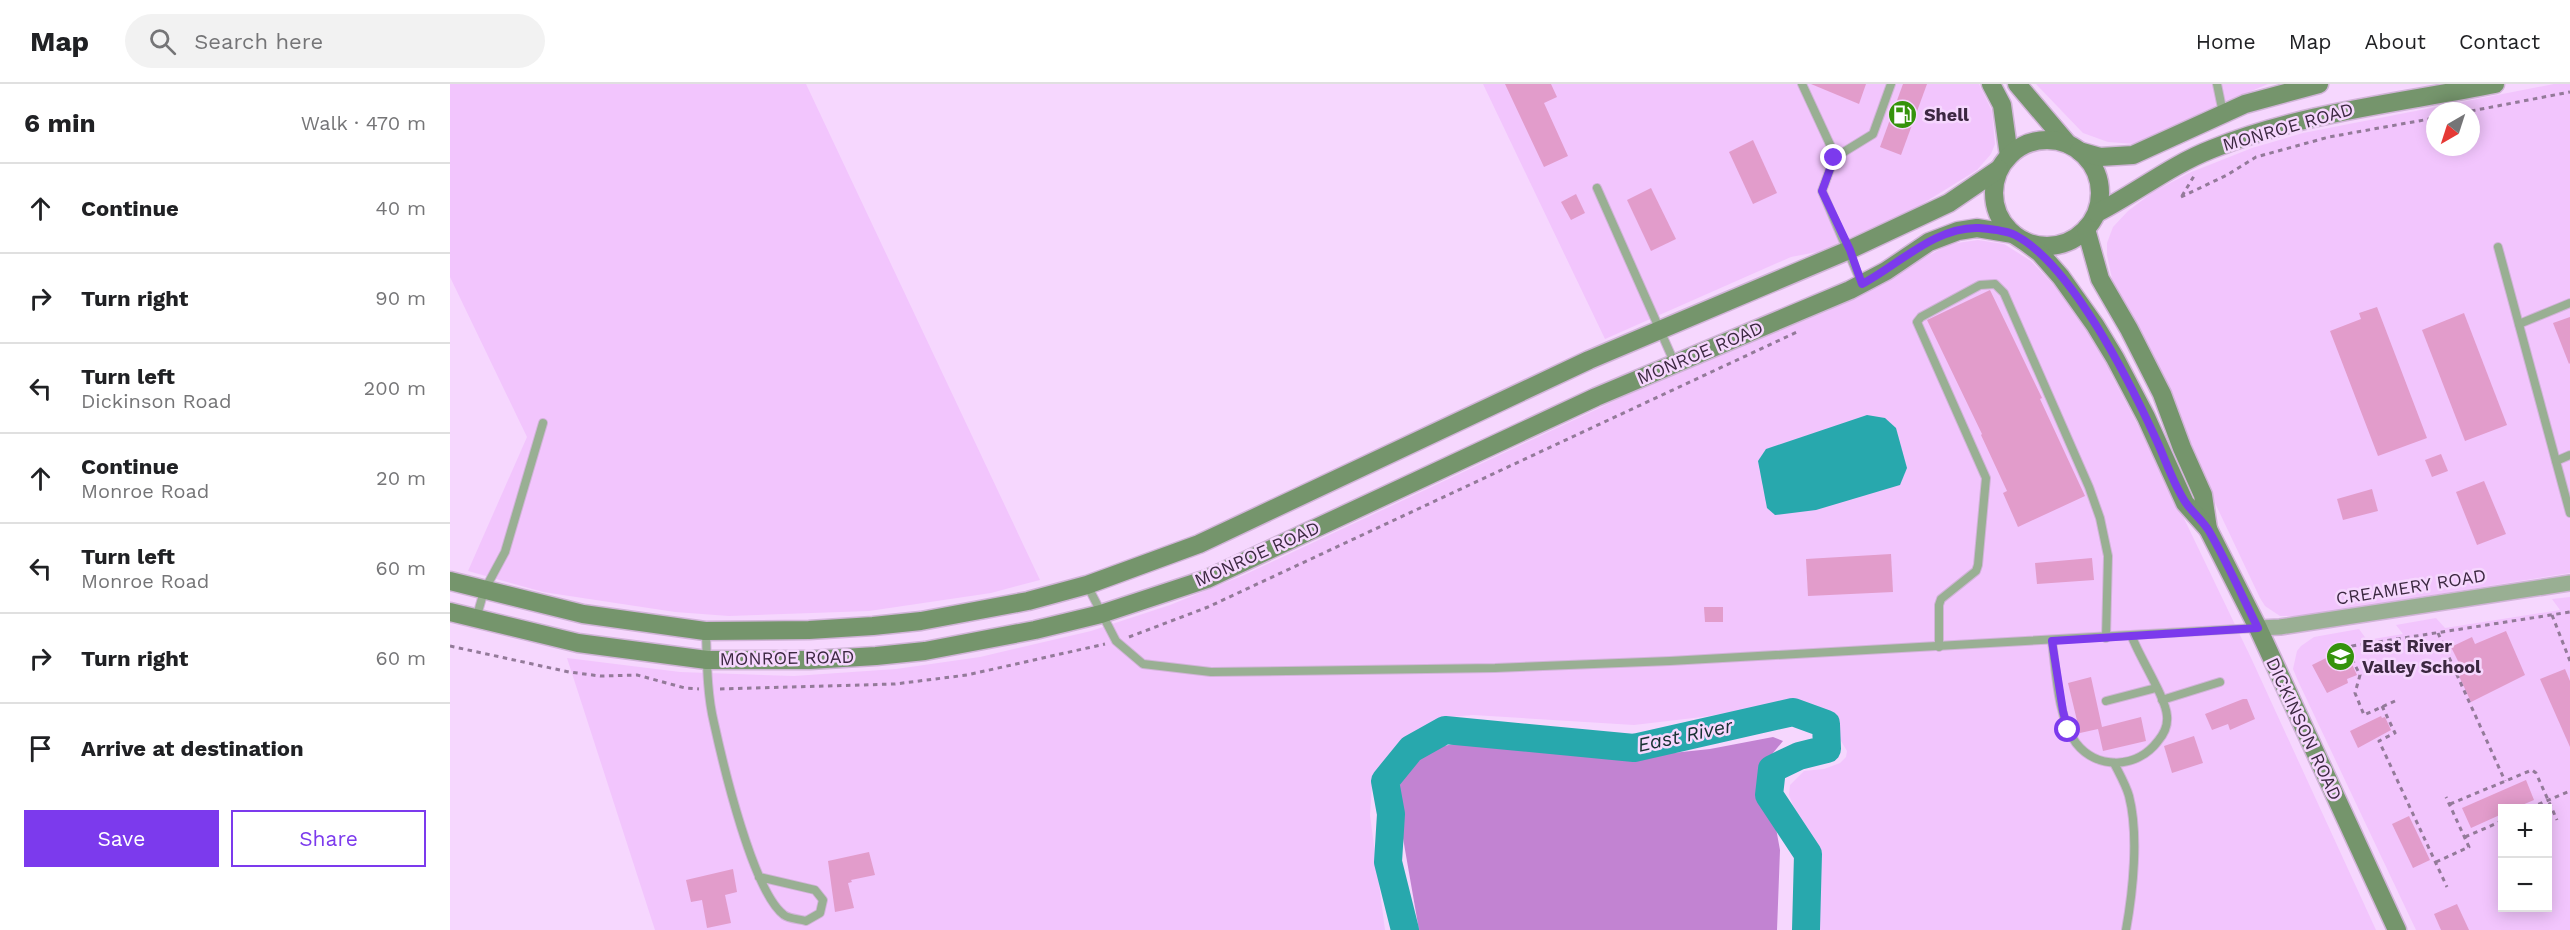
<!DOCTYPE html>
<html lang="en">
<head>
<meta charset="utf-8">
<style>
	:root { --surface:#fff; --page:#f2f2f2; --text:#202124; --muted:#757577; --line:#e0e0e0; --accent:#7c3aed }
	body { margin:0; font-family:"Work Sans",sans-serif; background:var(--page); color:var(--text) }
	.controls { position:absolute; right:18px; bottom:18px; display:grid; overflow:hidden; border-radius:0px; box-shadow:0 3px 15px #0003 }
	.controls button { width:54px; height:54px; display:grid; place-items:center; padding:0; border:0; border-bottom:2px solid var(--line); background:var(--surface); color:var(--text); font:30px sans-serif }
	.compass { position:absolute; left:1976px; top:18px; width:54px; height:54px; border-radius:50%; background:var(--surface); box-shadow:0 3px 15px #0003; rotate:219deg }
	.stop { position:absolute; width:18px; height:18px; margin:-14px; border:4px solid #7c3aed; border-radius:50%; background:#fff }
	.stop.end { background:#7c3aed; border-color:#fff; box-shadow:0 2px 6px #0008 }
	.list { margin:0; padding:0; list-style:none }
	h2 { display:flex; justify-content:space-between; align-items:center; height:78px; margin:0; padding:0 24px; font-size:26px }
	h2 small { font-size:20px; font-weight:400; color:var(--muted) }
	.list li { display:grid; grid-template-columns:39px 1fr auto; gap:18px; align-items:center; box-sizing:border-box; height:90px; padding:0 24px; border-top:2px solid var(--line) }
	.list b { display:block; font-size:22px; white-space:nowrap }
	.list p { margin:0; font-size:20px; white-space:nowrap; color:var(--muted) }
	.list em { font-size:20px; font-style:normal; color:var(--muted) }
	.actions { display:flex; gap:12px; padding:18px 24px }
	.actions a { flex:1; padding:14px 0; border:2px solid var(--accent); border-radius:0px; text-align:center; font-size:21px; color:var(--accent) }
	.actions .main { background:var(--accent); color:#fff }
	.icon { flex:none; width:33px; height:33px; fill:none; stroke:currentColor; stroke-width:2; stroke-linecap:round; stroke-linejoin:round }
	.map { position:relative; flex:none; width:2120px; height:846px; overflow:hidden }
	header { display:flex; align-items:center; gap:36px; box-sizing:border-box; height:84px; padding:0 30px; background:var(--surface); border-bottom:2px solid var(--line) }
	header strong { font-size:28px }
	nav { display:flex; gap:33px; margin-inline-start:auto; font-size:21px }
	.search { width:420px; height:54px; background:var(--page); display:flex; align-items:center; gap:15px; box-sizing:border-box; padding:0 21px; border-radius:33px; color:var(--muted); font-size:22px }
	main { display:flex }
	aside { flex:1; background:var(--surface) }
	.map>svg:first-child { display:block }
	.built { fill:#f2c5fd; fill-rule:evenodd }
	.forest { fill:#c283d2 }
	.water { fill:#28a8ad }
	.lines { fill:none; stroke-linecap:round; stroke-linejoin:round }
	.river { stroke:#28a8ad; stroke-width:28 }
	.building { fill:#e29ccb }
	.lane-casing { stroke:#d1b4d8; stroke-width:10 }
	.street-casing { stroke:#d1b4d8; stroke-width:18 }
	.secondary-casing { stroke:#d1b4d8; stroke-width:21 }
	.path { stroke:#937a99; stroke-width:3; stroke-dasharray:4.5 4.5; stroke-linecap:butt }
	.lane { stroke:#99af93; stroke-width:8 }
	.street { stroke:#99af93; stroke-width:15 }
	.secondary { stroke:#75956c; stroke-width:18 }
	.route { stroke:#7c3aed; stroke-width:8 }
	.labels { text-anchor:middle; stroke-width:5; stroke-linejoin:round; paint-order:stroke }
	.poi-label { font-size:18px; font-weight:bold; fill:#3c2841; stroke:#f6d7fe; text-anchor:start }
	.street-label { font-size:18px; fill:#3c2841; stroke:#f6d7fe }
	.water-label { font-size:20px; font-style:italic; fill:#173132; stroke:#f6d7fe }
</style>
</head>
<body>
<header>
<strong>Map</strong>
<div class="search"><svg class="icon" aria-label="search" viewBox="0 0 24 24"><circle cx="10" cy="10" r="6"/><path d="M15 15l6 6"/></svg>Search here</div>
<nav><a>Home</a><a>Map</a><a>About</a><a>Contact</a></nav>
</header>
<main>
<aside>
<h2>6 min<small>Walk · 470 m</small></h2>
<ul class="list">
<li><svg class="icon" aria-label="ahead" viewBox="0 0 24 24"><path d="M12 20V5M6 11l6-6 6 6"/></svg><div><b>Continue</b></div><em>40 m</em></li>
<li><svg class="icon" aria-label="right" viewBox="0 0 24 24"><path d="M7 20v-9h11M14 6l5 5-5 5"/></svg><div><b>Turn right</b></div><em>90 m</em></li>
<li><svg class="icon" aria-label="left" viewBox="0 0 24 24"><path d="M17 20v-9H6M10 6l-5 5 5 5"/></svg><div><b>Turn left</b><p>Dickinson Road</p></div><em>200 m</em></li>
<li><svg class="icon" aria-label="ahead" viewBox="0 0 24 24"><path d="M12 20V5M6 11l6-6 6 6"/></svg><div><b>Continue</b><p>Monroe Road</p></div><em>20 m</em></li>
<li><svg class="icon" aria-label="left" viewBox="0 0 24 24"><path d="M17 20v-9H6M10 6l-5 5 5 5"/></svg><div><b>Turn left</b><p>Monroe Road</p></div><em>60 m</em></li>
<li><svg class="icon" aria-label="right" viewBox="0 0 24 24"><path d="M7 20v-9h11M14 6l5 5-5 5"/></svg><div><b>Turn right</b></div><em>60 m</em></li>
<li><svg class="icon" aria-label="arrive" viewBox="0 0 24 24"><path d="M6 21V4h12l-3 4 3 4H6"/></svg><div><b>Arrive at destination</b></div></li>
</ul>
<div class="actions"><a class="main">Save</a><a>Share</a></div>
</aside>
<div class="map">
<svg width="2120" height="846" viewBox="0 0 2120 846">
	<rect width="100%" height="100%" fill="#f6d7fe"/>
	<g class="built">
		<polygon points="0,0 356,0 590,496 541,509 419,527 279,532 225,528 93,508 18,487 77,353 0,193"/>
		<polygon points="1033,0 1529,0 1542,27 1545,60 1541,70 1527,86 1456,130 1367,168 1341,173 1155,255"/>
		<polygon points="1586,0 1818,0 1752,28 1729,43 1685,60 1658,58 1633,49"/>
		<path d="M2104,0H2120V489L1852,532H1830L1815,522L1810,514L1747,381L1699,261L1663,200L1657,171V159L1663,143L1678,127L1703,108L1739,89L1802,64L1853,49ZM1985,27H2021V63H1985Z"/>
		<polygon points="1528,156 1554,160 1581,177 1616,214 1659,281 1661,290 1704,372 1802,576 1926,846 1364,846 1364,784 1359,752 1345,727 1339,711 1340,701 1354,687 1374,685 1390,679 1396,673 1397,667 1385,647 1364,630 1336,621 1320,622 1252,633 1184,641 1023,631 999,633 969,648 951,663 929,688 922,702 920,731 935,846 205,846 117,574 230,588 344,592 446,585 530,573 641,547 720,521 794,491 1209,296 1378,227 1384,222 1500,160"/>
		<path d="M2120,513V846H1966L1848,597L1843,585L1847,567L1851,562L1864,553L1909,545L1917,556L1953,550L1946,541L1986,534L1995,544L2110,526L2102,515ZM2052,724H2098V824H2052Z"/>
	</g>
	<path class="forest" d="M1323,653L1333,657L1313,681L1309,697L1311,710L1325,739L1330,766L1327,846H969L946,714C954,675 975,663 1012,659L1185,673L1260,665Z"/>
	<polygon class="water" points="1417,331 1435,334 1446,344 1457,384 1450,401 1366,426 1325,431 1317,424 1308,377 1316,365"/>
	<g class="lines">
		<polyline class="river" points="955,846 938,778 941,730 935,697 961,665 995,646 1184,664 1343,628 1376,640 1377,665 1349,672 1322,685 1319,711 1358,770 1356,846"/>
	</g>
	<g class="building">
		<polygon points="1055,0 1101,0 1107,13 1094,19 1118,72 1094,83"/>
		<polygon points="1361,0 1416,0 1409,20"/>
		<polygon points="1453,0 1477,0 1451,71 1430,63"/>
		<polygon points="1303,56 1327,109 1303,120 1279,68"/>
		<polygon points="1201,104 1226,155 1201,167 1177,116"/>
		<polygon points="1126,110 1135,129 1121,136 1111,118"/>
		<polygon points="1540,206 1592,314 1590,315 1635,412 1568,443 1553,409 1557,407 1531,351 1532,350 1477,236"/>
		<polygon points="1927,223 1977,354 1928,372 1880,247 1911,235 1909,229"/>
		<polygon points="2014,229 2057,341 2015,357 1972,246"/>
		<polygon points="2120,233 2120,279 2119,280 2103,239"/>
		<polygon points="1991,370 1998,387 1982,393 1975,376"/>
		<polygon points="2034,397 2056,450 2027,461 2006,408"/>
		<polygon points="1922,405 1928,427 1893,436 1887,415"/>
		<polygon points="1441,470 1443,508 1358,512 1356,475"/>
		<polygon points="1642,474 1644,496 1587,500 1585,479"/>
		<polygon points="1254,523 1273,523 1273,538 1255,538"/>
		<polygon points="2056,547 2075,591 2021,618 2009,592 2014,589 2001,563 2022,553 2025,560"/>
		<polygon points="1884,570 1888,580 1899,574 1907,591 1897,595 1898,599 1877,609 1862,581"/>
		<polygon points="2115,585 2120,597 2120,663 2090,595"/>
		<polygon points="1641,593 1652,643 1691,633 1696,657 1653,667 1648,645 1630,649 1618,599"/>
		<polygon points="1793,615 1797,615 1805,635 1780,646 1778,640 1762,646 1755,630"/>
		<polygon points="1931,632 1932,634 1935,633 1941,646 1908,664 1900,647"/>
		<polygon points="1744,652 1753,679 1722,689 1714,662"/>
		<polygon points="2076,696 2084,716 2065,724 2052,724 2052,730 2021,744 2012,724"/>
		<polygon points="1959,732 1980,776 1963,784 1942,740"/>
		<polygon points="419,768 425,791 401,796 402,798 398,799 404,824 385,828 378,777"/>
		<polygon points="283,785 287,808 275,811 281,839 257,844 252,816 241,818 236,796"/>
		<polygon points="2007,820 2019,846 1991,846 1984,830"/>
	</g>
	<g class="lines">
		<defs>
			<g id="lane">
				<polyline points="1352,0 1383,67 1384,74 1372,107 1411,198"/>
				<polyline points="1767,0 1773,29"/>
				<polyline points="1384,74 1423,50 1441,0"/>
				<polyline points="1147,104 1225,280"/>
				<polyline points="2048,163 2120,429"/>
				<polyline points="2069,240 2120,219"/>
				<polyline points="2106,377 2120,371"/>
				<polyline points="637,501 666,557 693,580 761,588 1045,584 1220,577 1806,544"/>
				<polyline points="26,535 34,507 55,468 93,339"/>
				<path d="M256,548C257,579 257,610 264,639C273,680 303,808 334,831C339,835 350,835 356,837L370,829L373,816L365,806L309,793"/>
				<path d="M1602,557C1606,587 1608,635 1626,659C1647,686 1687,685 1708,657C1714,650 1718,642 1717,632C1716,614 1690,574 1682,553"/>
				<polyline points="1489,563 1489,521 1491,515 1526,487 1528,481 1536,394 1467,238 1471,233 1530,201 1545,200 1554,209 1639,403 1650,434 1658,472 1656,554"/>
				<polyline points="1712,616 1770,598"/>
				<polyline points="1656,617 1706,604"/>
				<path d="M1664,679C1669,689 1676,701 1679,712C1689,751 1683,807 1676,846"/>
			</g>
			<polyline id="street" points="1808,544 1830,543 2120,499"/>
			<g id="secondary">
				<polyline points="1541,0 1552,21 1559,72"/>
				<polyline points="1567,0 1618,60"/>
				<circle cx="1597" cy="109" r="53"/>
				<polyline points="1629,67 1650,73 1683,71 1795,20 1869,0"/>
				<path d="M1647,129C1686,109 1721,81 1762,65C1853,28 1950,19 2045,0"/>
				<polyline points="1636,145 1650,195 1679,245 1712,310 1732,364 1753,411 1758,445"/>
				<polyline points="1574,157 1590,169 1611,193 1645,241 1665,274 1696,333 1735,419 1758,445 1808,544 1947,846"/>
				<polyline points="0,497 133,530 255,547 359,546 423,542 471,537 578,517 637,501 749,460 1139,276 1399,166 1499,119 1549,85"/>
				<polyline points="0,528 128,559 257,576 360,576 426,572 475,567 585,546 651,530 757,495 1146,313 1400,206 1436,187 1479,158 1508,147 1527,144 1563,150"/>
			</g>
		</defs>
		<use href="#lane" class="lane-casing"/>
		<use href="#street" class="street-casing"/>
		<use href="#secondary" class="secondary-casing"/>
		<g class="path">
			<polyline points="2021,27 2120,8"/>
			<polyline points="1732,112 1744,92"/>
			<polyline points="1731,113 1777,91 1806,73 1879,53 1985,34"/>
			<polyline points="2102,531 2120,577"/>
			<polyline points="1988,549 2055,697"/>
			<polyline points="679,553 758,523 1347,248"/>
			<polyline points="0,562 119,588 150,592 187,591 235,604 249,605"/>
			<polyline points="270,605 445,600 517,591 655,560"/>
			<polyline points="1945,617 1914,631 1905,609 1910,591 1901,573 1900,565 1902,562 2120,528"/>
			<polyline points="1932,622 1945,649 1929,657 1997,803"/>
			<polyline points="2000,720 2082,686 2086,689 2107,736"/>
			<polyline points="2080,724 2120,707"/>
			<polyline points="2015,753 2052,737"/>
			<polyline points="1986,778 2019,763 1996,713"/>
		</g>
		<use href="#lane" class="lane"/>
		<use href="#street" class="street"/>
		<use href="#secondary" class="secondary"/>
	</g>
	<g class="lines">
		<path class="route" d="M1384,74L1372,107L1400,166L1412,200C1448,181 1486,142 1529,144C1540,145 1555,146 1565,151C1621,180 1679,296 1705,353C1715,374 1723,400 1736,419C1743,429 1753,437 1759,447C1777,478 1792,512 1808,544L1602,557L1613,627L1618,646"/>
	</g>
	<defs>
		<symbol id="fuel-disc" viewBox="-11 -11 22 22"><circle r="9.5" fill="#35930c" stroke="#f6d7fe"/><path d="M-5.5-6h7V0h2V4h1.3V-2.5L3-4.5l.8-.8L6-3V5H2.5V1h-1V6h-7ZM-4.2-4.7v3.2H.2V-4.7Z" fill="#fff"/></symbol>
		<symbol id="school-disc" viewBox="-11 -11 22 22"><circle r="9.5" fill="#35930c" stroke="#f6d7fe"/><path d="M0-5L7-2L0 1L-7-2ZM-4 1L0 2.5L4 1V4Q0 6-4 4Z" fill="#fff"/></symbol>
	</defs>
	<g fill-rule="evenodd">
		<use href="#fuel-disc" x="1436" y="14" width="33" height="33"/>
		<use href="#school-disc" x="1874" y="556" width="33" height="33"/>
	</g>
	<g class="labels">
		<g class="poi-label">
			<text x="1474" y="37">Shell</text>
			<text x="1912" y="568">East River<tspan x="1912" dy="21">Valley School</tspan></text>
		</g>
		<g class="street-label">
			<text transform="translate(1838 43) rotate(-16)" y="6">MONROE ROAD</text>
			<text transform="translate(1250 269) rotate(-23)" y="6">MONROE ROAD</text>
			<text transform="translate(807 470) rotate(-24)" y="6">MONROE ROAD</text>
			<text transform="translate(1961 503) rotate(-9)" y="6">CREAMERY ROAD</text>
			<text transform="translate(337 574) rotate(-1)" y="6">MONROE ROAD</text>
			<text transform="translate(1854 645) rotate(65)" y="6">DICKINSON ROAD</text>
		</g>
		<g class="water-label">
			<text transform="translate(1235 651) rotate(-12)" y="7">East River</text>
		</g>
	</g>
</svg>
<div class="controls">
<button>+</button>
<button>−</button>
</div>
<svg class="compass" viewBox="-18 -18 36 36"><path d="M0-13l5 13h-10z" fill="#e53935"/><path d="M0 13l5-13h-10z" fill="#757577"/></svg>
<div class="stop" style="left:1618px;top:646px"></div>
<div class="stop end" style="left:1384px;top:74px"></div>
</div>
</main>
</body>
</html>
